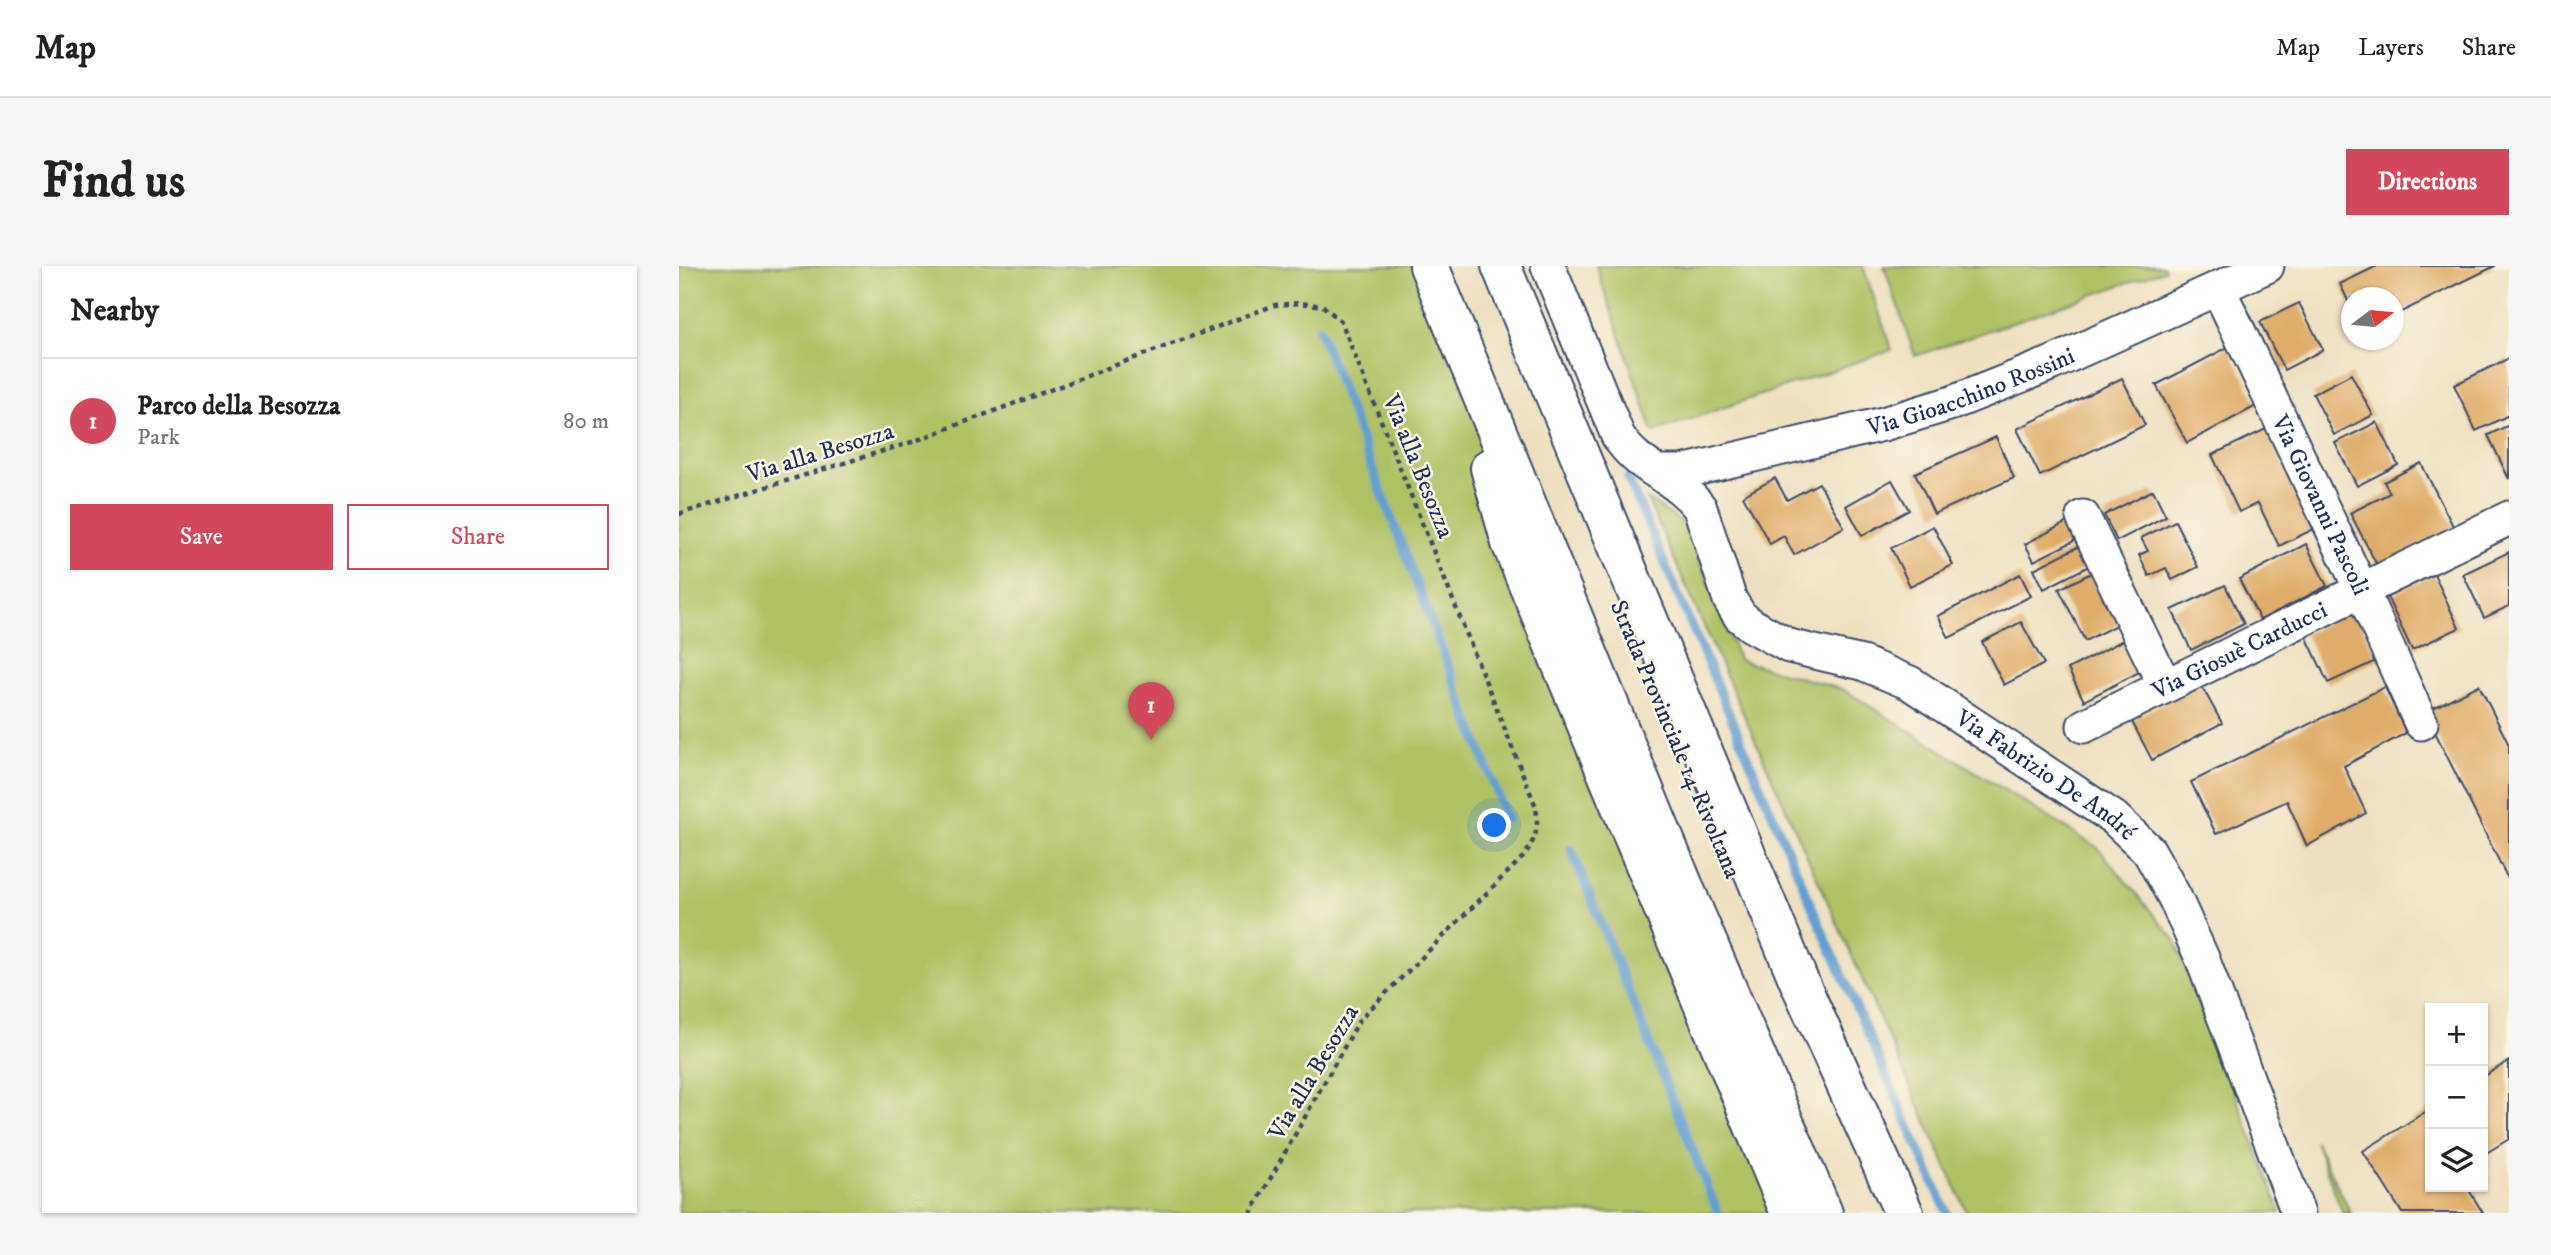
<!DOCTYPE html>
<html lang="en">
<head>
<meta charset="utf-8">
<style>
	:root { --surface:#fff; --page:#f6f6f6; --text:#222; --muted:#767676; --line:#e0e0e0; --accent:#d1495b }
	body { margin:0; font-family:"IM FELL DW Pica",serif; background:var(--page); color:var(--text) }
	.controls { position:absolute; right:21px; bottom:21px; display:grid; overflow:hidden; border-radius:0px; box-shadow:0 2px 5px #0004 }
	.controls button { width:63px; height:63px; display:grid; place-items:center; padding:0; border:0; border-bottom:2px solid var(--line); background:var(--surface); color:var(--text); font:35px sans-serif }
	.compass { position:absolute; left:1662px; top:21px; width:63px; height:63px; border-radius:50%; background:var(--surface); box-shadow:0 2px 5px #0004; rotate:74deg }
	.you { position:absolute; left:816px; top:560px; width:24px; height:24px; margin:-18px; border:5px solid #fff; border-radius:50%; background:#1a73e8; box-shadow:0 0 0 10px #1a73e833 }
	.badge { display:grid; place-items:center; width:46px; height:46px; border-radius:50%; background:var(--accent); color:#fff; font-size:23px; font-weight:700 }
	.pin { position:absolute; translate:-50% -58px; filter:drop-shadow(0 2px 4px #0008) }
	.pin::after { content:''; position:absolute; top:37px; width:24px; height:21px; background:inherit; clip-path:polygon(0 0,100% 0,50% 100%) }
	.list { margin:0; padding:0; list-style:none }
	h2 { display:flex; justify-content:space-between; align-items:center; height:91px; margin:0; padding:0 28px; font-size:30px }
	h2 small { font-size:23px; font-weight:400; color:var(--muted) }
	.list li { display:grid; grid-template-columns:46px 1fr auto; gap:21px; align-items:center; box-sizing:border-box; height:126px; padding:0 28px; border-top:2px solid var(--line) }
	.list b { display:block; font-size:26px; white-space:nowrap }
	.list p { margin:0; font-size:23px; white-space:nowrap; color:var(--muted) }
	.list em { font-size:23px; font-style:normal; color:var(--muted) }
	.actions { display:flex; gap:14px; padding:21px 28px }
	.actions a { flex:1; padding:16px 0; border:2px solid var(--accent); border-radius:0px; text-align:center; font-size:24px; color:var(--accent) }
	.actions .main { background:var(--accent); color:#fff }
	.icon { flex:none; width:38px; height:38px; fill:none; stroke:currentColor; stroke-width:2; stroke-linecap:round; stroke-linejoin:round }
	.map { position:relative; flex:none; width:1830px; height:947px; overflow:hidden; border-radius:0px }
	header { display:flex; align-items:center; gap:42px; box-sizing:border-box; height:98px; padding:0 35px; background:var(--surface); border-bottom:2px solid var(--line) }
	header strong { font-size:33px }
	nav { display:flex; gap:38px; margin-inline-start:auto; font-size:24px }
	.intro { display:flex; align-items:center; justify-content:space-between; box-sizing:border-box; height:168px; padding:0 42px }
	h1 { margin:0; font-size:49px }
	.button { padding:18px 32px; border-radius:0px; background:var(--accent); color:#fff; font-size:24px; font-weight:700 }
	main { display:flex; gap:42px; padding:0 42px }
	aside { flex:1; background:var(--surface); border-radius:0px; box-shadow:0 2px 5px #0004 }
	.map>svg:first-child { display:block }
	.green { fill:#afc164; stroke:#657861; stroke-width:2 }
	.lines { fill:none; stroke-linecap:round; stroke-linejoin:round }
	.stream { stroke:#619fd3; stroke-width:9 }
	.building { fill:#dfad69 }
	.minor-casing { stroke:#3b4a6d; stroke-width:37 }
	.highway-casing { stroke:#3b4a6d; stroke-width:42 }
	.path { stroke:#3b4a6d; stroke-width:4.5; stroke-dasharray:5 5; stroke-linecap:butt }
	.minor { stroke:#fff; stroke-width:33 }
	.highway { stroke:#fff; stroke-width:38 }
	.labels { text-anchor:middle; stroke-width:5; stroke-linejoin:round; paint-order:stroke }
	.street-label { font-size:24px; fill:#1b2f5e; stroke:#fcf5e5 }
</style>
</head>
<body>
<header>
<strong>Map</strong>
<nav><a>Map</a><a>Layers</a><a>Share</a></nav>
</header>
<div class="intro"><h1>Find us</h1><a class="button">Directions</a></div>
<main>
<aside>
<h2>Nearby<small></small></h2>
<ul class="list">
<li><span class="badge">1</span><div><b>Parco della Besozza</b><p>Park</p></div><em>80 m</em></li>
</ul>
<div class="actions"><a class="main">Save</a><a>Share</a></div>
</aside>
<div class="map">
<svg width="1830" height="947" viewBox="0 0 1830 947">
	<rect width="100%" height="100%" fill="#fcf5e5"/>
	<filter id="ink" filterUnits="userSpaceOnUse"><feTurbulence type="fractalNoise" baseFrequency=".0143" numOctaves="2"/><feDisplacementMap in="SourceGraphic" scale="14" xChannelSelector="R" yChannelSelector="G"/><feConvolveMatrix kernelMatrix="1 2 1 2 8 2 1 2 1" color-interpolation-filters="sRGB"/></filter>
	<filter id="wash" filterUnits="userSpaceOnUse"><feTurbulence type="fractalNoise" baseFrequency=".00686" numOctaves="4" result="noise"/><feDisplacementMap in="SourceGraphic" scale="28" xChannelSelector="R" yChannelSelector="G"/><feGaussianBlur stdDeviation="1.57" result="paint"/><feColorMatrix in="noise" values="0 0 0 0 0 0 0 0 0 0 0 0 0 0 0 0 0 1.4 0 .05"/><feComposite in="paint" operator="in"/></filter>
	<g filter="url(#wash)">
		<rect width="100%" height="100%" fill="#eee0bf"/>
		<g class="green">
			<polygon points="0,0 747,0 1141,947 0,947"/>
			<polygon points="917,0 1184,0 1213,84 974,166"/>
			<polygon points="1205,0 1484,0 1486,4 1236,90"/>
			<polygon points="968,233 1007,259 1060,394 1165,424 1419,582 1496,674 1602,947 1288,947"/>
			<polygon points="1636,875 1672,947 1664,947"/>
		</g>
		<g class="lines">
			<g class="stream">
				<polyline points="640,63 828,553"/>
				<polyline points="949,212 1137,650 1268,947"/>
				<polyline points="892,583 1039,947"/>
			</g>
		</g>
		<g id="blocks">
			<g class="building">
				<polygon points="1698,0 1816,0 1714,50 1714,32 1672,32 1672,41 1661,18"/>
				<polygon points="1620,37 1644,84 1605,104 1581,56"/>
				<polygon points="1549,81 1579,139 1508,177 1477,119"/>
				<polygon points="1830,92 1830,149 1797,165 1775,119"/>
				<polygon points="1672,108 1694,149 1655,169 1634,128"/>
				<polygon points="1443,112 1466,159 1361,210 1338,163"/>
				<polygon points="1698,156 1719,199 1678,220 1656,177"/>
				<polygon points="1830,159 1830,213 1809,169"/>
				<polygon points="1589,162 1637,262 1600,280 1579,237 1560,246 1533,189"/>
				<polygon points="1317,171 1335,212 1255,248 1236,207"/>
				<polygon points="1742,197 1775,262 1699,301 1671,247 1711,227 1705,216"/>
				<polygon points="1096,212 1108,234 1140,217 1165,261 1115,289 1105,270 1091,278 1064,230"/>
				<polygon points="1213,214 1230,244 1183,270 1167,240"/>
				<polygon points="1474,224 1487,250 1438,275 1425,249"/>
				<polygon points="1392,254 1401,272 1355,295 1346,278"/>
				<polygon points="1496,255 1519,301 1493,314 1487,302 1470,310 1460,289 1469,285 1462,272"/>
				<polygon points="1254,260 1274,299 1231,320 1212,282"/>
				<polygon points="1404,278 1414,298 1365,323 1355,303"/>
				<polygon points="1627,278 1648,320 1581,354 1560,313"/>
				<polygon points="1830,286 1830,340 1805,352 1784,308"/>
				<polygon points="1418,304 1443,356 1406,375 1380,323"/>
				<polygon points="1341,308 1352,330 1270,372 1259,350"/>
				<polygon points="1755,308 1780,362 1733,384 1708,331"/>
				<polygon points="1546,319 1565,358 1512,384 1493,344"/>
				<polygon points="1675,344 1699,394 1649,417 1626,368"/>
				<polygon points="1342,356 1365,398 1325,419 1303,376"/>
				<polygon points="1448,372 1464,404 1405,435 1389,403"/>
				<polygon points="1521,417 1543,457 1473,494 1452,454"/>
				<polygon points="1800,419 1830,479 1830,615 1746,446"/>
				<polygon points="1706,421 1727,467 1665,500 1687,547 1628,580 1608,535 1537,568 1512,516"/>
				<polygon points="1830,795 1830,873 1804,889 1804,811"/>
				<polygon points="1751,843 1751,921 1788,921 1804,947 1723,947 1684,885"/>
			</g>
		</g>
	</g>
	<g filter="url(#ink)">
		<use href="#blocks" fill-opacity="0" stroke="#3b4a6d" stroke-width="2"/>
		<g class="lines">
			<defs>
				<g id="minor">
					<path id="s1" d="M869,0L939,170C961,205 995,208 1021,242L1051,334L1061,350L1072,359L1110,380L1183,397L1231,417L1435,552L1470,585L1496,632L1523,692L1619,947"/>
					<path id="s2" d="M1539,22L1682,323L1742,457"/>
					<path id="s3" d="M979,206H1003L1204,158L1273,137L1371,98L1588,0"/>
					<polyline points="1404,251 1486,420"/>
					<path id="s4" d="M1405,460L1830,252"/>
				</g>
				<g id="highway">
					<polyline points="750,0 1012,638 1144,947"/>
					<polyline points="822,0 1119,713 1225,947"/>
					<polyline points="811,202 832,277 1111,947"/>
				</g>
			</defs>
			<use href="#minor" class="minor-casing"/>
			<use href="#highway" class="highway-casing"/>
			<path class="path" d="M0,248L233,176L596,39L622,37L644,40L662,55L857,541C860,563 857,573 844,591L681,753L572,947"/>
			<use href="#minor" class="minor"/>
			<use href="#highway" class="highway"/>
		</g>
	</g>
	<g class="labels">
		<g class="street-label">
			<text dy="8" stroke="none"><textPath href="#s3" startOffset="324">Via Gioacchino Rossini</textPath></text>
			<text transform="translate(141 186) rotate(-17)" y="8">Via alla Besozza</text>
			<text transform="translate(740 200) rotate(68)" y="8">Via alla Besozza</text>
			<text dy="8" stroke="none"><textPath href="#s2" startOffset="240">Via Giovanni Pascoli</textPath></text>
			<text dy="8" stroke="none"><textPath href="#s4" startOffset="173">Via Giosuè Carducci</textPath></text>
			<text transform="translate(997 473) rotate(67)" y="8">Strada Provinciale 14 Rivoltana</text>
			<text dy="8" stroke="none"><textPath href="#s1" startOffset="758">Via Fabrizio De André</textPath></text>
			<text transform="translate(634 806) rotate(-59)" y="8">Via alla Besozza</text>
		</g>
	</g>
</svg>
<div class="controls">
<button>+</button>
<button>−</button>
<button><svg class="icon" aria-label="layers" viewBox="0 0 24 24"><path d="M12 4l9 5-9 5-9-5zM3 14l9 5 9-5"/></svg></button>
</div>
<svg class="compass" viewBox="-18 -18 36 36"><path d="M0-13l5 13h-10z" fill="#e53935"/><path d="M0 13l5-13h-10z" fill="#767676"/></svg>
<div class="you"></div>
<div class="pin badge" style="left:472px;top:474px">1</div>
</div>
</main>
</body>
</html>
